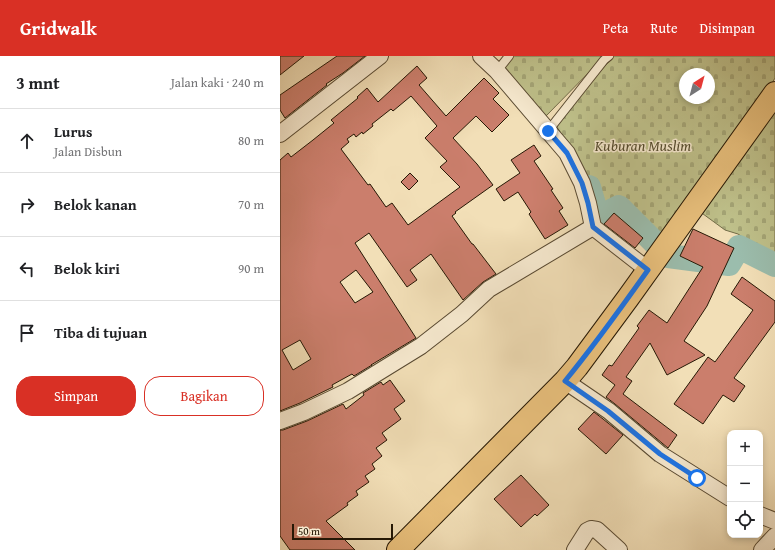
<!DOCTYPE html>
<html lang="id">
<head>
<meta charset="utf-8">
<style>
	:root { --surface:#fff; --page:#f2f2f2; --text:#202124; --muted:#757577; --line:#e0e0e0; --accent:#d93025 }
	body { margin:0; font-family:"Gentium Book Plus",serif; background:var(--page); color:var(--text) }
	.controls { position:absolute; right:12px; bottom:12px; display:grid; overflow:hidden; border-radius:8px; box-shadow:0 2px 6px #0003 }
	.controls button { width:36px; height:36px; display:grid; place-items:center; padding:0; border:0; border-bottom:1px solid var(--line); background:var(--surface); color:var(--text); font:20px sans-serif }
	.compass { position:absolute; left:399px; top:12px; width:36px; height:36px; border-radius:50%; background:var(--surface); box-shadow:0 2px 6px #0003; rotate:36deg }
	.scale { position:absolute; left:12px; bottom:10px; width:101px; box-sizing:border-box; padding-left:4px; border:2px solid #261805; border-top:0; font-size:11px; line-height:14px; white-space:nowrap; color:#261805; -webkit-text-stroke:3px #f7ead0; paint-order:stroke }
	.stop { position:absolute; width:12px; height:12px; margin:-9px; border:3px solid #1a73e8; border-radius:50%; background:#fff }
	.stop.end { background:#1a73e8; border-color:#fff; box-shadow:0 1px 4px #0008 }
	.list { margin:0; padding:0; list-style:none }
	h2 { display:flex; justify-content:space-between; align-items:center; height:52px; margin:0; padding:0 16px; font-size:17px }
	h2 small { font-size:13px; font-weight:400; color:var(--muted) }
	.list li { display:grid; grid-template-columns:26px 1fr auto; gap:12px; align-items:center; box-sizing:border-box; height:64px; padding:0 16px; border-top:1px solid var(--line) }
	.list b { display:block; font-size:15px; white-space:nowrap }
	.list p { margin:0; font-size:13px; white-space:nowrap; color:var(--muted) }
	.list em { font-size:13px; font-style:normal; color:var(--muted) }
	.actions { display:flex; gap:8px; padding:12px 16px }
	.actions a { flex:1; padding:9px 0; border:1px solid var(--accent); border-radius:16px; text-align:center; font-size:14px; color:var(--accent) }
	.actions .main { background:var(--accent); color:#fff }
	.icon { flex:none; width:22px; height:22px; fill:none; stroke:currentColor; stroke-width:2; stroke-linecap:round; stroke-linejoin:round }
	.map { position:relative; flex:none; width:495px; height:494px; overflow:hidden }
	header { display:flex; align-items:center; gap:24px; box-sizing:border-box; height:56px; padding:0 20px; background:var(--accent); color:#fff }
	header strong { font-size:19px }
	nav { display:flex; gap:22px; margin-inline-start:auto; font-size:14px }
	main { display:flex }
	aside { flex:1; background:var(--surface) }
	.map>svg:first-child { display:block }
	.cemetery { fill:url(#cemetery-stones); stroke:#726c48; fill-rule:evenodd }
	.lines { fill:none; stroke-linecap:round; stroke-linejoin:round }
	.river { stroke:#9bbdad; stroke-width:24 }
	.building { fill:#cb7e6c; stroke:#261805; fill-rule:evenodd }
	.lane-casing { stroke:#594a32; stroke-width:10 }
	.street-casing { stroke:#594a32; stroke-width:18 }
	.primary-casing { stroke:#261805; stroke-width:24 }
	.lane { stroke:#f7ead0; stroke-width:8 }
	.street { stroke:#f7ead0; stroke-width:16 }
	.primary { stroke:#e9c07c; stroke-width:22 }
	.route { stroke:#1a73e8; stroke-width:5 }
	.labels { text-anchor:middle; stroke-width:3; stroke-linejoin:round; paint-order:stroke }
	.park-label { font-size:15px; font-style:italic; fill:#544b2d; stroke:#f7ead0 }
</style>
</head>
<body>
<header>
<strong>Gridwalk</strong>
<nav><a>Peta</a><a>Rute</a><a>Disimpan</a></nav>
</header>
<main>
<aside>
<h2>3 mnt<small>Jalan kaki · 240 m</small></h2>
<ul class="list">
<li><svg class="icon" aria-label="ahead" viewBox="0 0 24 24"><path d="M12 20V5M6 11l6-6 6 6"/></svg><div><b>Lurus</b><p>Jalan Disbun</p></div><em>80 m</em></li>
<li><svg class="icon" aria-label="right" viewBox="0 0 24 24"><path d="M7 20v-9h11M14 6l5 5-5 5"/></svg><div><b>Belok kanan</b></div><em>70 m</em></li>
<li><svg class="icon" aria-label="left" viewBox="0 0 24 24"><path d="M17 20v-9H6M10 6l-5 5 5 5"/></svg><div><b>Belok kiri</b></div><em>90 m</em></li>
<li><svg class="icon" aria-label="arrive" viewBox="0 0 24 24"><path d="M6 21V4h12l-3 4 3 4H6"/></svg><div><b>Tiba di tujuan</b></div></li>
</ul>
<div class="actions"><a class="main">Simpan</a><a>Bagikan</a></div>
</aside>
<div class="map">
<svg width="495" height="494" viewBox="0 0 495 494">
	<defs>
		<pattern id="cemetery-stones" width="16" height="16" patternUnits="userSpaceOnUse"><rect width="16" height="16" fill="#bfc18b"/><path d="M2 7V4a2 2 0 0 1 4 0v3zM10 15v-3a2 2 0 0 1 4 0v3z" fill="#a4a576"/></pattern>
	</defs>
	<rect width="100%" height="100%" fill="#f2dfb7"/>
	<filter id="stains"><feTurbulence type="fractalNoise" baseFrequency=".005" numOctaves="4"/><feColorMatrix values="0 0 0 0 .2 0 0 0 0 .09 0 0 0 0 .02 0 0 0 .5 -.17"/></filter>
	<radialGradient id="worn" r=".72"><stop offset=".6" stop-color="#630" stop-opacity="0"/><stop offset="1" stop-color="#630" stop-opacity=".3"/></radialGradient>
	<g class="cemetery">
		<polygon points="226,0 325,0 266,60 220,7"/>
		<path d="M334,0H495V22L492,27L409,144L378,182L335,148L318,162L289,89L274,67ZM405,18H429V42H405Z"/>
		<polygon points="495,49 495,205 478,204 467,201 467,184 458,178 445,174 419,155"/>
	</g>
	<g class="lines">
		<polyline class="river" points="309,131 318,162 339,151 388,200 449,208 459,191 495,209"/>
	</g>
	<g class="building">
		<polygon points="0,0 24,0 0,19"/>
		<polygon points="57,0 85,0 63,17 46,28 47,29 5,62 0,54 0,39"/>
		<path d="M137,10L147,22L139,29L166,60L204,22L219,37L213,43L229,59L212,76L196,60L173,82L197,108L213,129L175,156L176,157L172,160L192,188H193L216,218L203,226L183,244L151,198L130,214L137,224L127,231L89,177L75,187L136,282L91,309H92L74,320L72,318L52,329L53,331L20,347L0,355V104L8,97L11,101L33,84L54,67L51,64L78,42L77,41L87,32L98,46ZM131,40L157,70L145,82L167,105L160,111L180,131L128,169L112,147L106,151L90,128L88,129L61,93L69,86L67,83L74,78L76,81L82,76L83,78L93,70L92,68L111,53L113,55ZM76,214L93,236L75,247L60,226ZM20,284L31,303L13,314L2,294Z"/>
		<polygon points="254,89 261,100 254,105 273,133 271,134 283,152 279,155 288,169 265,183 249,158 251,156 238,136 224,145 216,133 240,117 231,104"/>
		<polygon points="130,117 138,125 129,134 121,126"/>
		<polygon points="334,157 363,182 355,192 324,168"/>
		<polygon points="413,173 454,192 427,250 404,285 425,299 387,319 370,287 346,321 352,325 343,338 397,379 388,392 335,348 326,341 335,329 322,319 329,309 332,310 359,272 357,270 369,254 387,267 423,211 400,200"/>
		<polygon points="462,221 495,245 495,266 454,322 465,330 454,346 443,339 423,368 394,348 428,301 435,306 473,254 451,238"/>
		<polygon points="110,324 125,345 114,353 121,363 102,377 107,384 96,392 102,400 92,408 95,413 85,420 89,426 76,435 78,439 67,447 68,449 46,465 75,494 10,494 0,480 0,374 3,374 27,365 63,348 66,353 84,339 83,337 101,326 103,329"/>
		<polygon points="314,356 323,363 343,379 326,398 298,373"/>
		<polygon points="241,419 269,449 257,460 255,458 241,471 214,443"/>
	</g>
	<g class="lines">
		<defs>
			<g id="lane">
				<polyline points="217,15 229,0"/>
				<polyline points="268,75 324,4 329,0"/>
			</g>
			<g id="street">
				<polyline points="201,0 217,15 287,97 302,127 308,147 313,171 368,214"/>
				<polyline points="0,78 100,0"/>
				<polyline points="285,325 329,355 380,398 450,442"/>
				<polyline points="0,365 24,356 68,335 141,290 182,258 209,233 313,171"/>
				<polyline points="480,459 495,465"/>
				<polyline points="295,494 307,475 311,473 317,474 339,494"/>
				<polyline points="482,494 495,480"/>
			</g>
			<polyline id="primary" points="118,494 285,325 297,311 348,242 495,37"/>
		</defs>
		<use href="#lane" class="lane-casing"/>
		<use href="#street" class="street-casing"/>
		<use href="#primary" class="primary-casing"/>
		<use href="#lane" class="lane"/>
		<use href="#street" class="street"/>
		<use href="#primary" class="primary"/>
	</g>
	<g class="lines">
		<path class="route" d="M268,75L287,97L302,127L308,147L313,171L368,214C341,252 314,290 285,325L328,355L380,398L417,422"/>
	</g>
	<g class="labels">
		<g class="park-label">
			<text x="363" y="95">Kuburan Muslim</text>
		</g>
	</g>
	<rect width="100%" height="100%" filter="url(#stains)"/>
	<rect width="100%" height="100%" fill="url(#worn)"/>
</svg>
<div class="controls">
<button>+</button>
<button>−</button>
<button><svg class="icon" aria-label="locate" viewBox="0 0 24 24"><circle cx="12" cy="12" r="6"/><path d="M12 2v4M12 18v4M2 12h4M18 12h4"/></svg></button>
</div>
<svg class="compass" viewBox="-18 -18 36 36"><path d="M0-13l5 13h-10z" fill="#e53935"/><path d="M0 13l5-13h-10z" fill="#757577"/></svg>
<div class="scale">50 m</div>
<div class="stop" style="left:417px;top:422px"></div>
<div class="stop end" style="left:268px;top:75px"></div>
</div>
</main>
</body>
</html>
